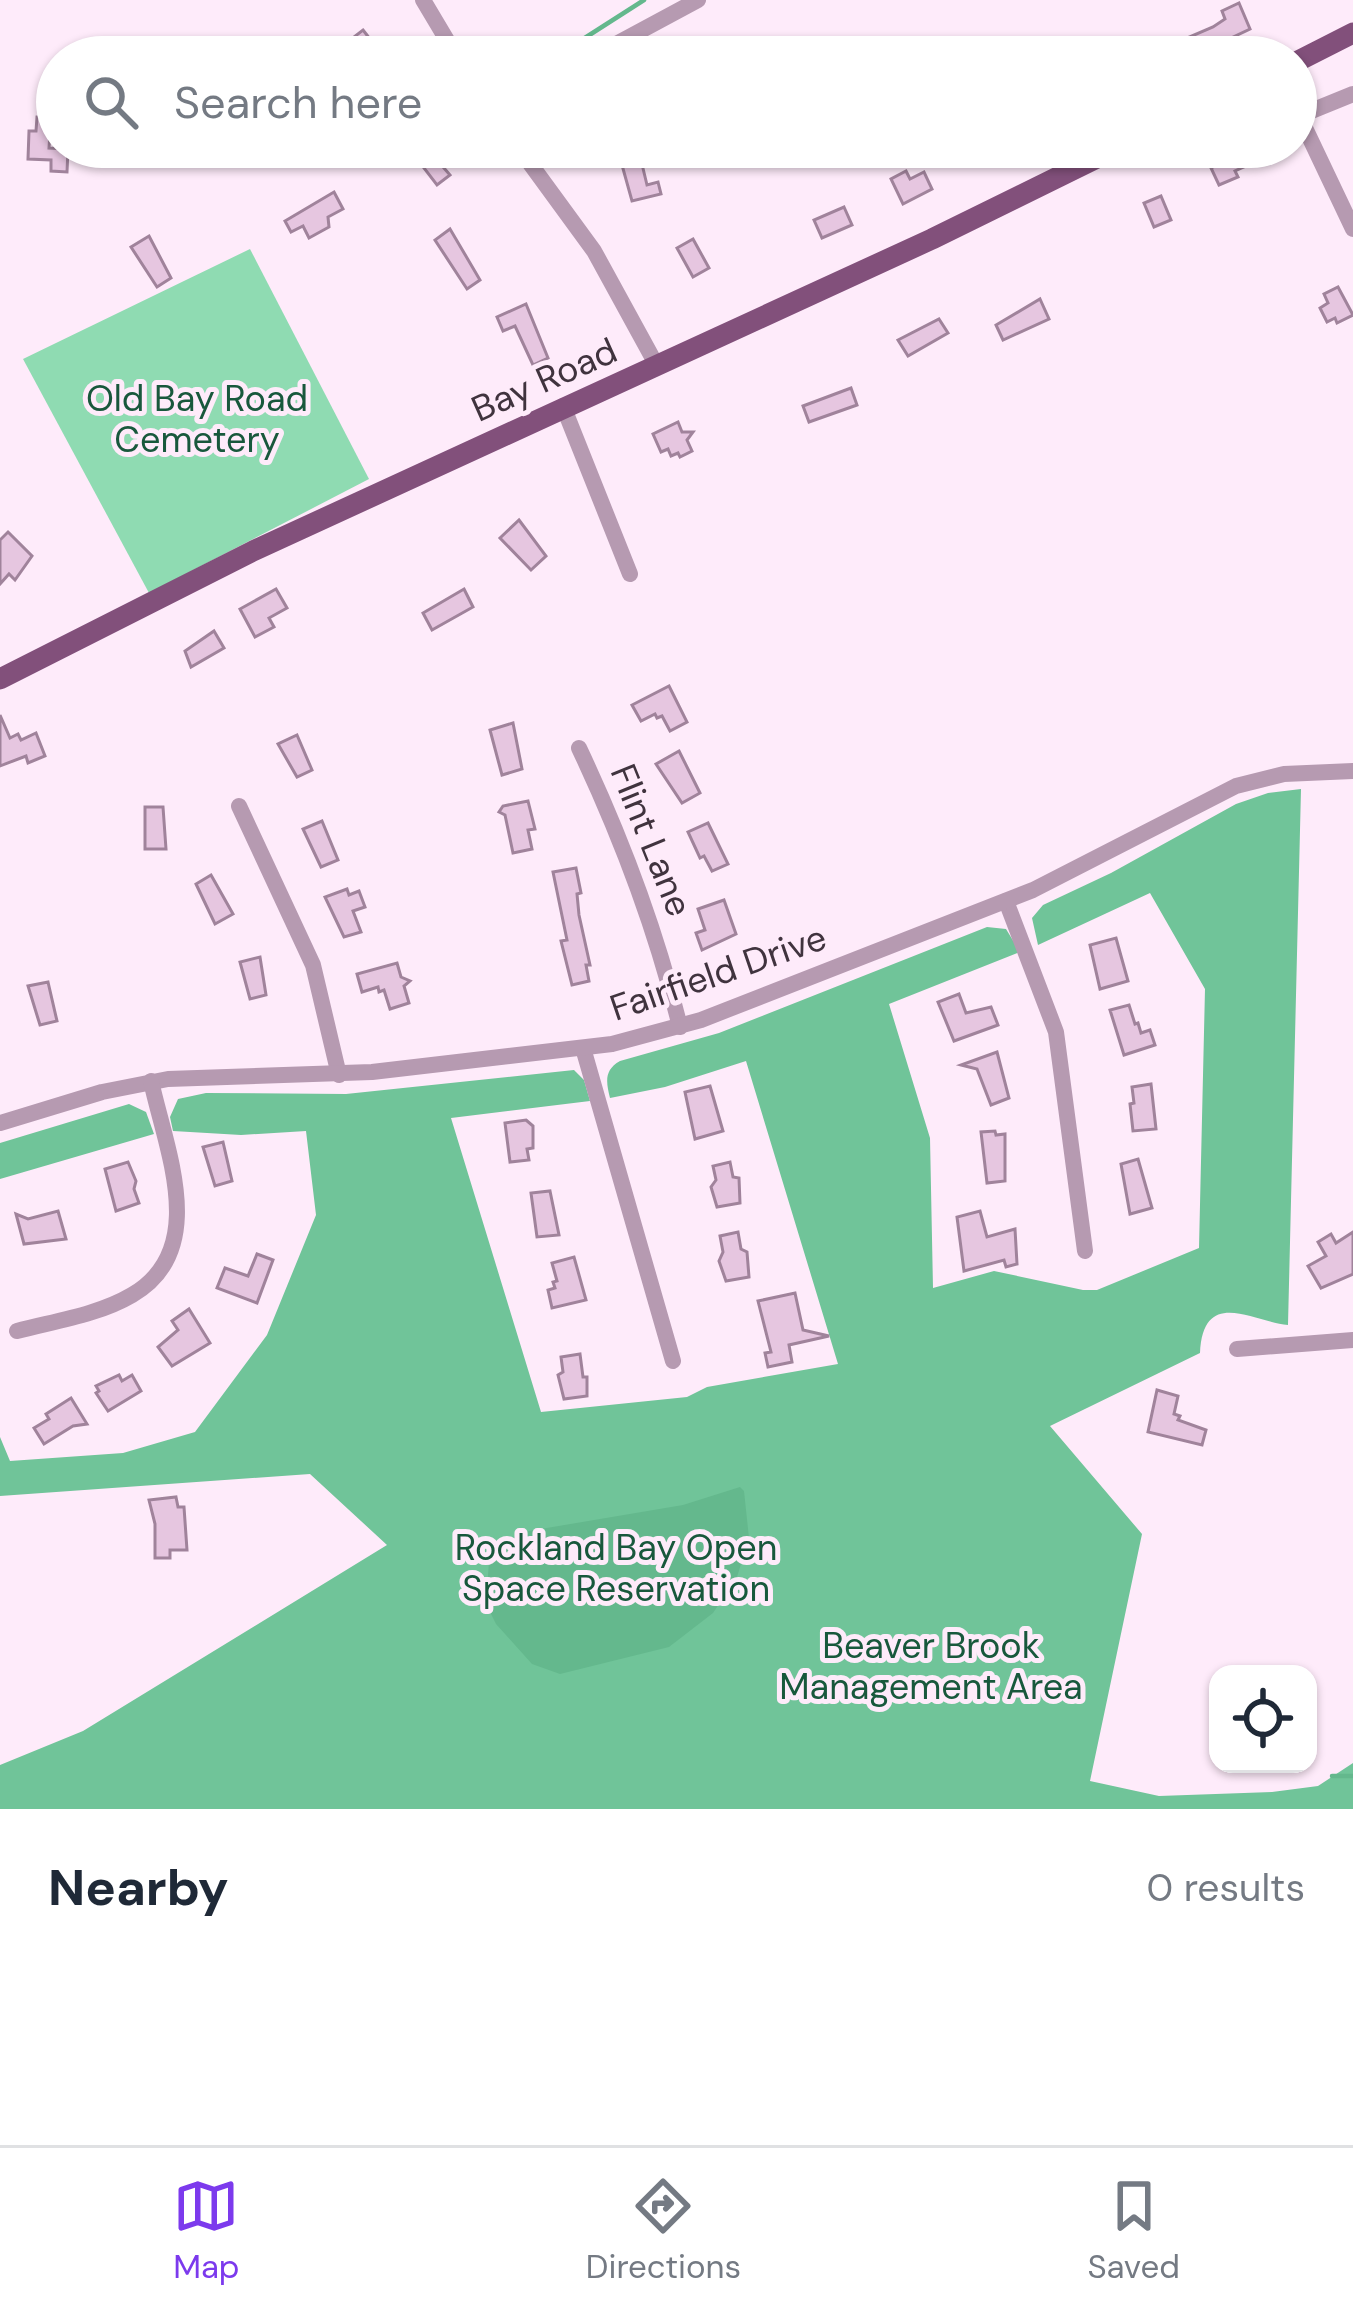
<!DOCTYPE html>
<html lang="en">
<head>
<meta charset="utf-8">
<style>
	:root { --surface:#fff; --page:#f6f6f7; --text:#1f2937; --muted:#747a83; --line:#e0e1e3; --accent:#7c3aed }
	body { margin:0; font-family:"DM Sans",sans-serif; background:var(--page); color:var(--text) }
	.controls { position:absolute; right:36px; bottom:36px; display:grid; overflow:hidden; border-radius:24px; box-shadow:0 3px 9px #0004 }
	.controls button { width:108px; height:108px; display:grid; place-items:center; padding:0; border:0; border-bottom:3px solid var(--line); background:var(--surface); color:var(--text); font:60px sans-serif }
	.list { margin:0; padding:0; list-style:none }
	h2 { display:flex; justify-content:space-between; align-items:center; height:156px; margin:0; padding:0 48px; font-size:51px }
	h2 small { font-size:39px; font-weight:400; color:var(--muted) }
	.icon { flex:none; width:66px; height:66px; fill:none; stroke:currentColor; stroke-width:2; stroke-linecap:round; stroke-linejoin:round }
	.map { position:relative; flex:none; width:1353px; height:1809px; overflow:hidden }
	.search { position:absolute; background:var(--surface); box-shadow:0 3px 9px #0004; left:36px; right:36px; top:36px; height:132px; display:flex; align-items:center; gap:30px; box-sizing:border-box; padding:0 42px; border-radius:66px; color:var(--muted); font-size:45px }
	.sheet { height:336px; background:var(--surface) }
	nav { display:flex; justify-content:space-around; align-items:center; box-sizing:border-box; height:168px; border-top:3px solid var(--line); background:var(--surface); font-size:33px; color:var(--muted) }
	nav a { display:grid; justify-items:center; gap:6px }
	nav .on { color:var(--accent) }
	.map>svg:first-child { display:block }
	.green { fill:#8fdbb2 }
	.forest { fill:#70c499 }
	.water { fill:#64b88d }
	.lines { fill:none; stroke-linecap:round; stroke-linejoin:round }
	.stream { stroke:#64b88d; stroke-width:4.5 }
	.building { fill:#e6c6e0; stroke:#a0839b; stroke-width:3 }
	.minor { stroke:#b69ab1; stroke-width:16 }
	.major { stroke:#82507b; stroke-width:21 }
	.labels { text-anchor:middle; stroke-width:10; stroke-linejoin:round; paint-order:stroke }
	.street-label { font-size:36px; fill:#40333e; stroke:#feebfa }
	.park-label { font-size:36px; fill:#18583c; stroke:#feebfa }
</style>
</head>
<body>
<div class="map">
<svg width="1353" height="1809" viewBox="0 0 1353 1809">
	<rect width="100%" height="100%" fill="#feebfa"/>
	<polygon class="green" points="250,249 369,479 149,593 23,359"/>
	<g class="forest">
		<path d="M1301,789L1288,1325C1254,1322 1203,1286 1200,1353L1050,1426L1142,1534L1090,1781L1159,1796L1272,1792L1318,1786L1353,1763V1809H0V1765L83,1731L387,1545L310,1474L0,1496V1437L10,1461L123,1453L195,1432L267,1335L316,1215L306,1131L241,1135L173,1131L170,1117L178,1099L206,1093L346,1094L574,1070L584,1080L590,1101L451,1118L541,1412L687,1397L707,1387L838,1364L746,1061L665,1087L610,1098C606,1082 604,1070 620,1061L719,1033L987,927L1006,929L1020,952L889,1004L930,1138L933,1288L994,1271L1083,1290H1097L1199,1248L1205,989L1150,893L1038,945L1032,918L1043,905L1111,873L1236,804L1268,793Z"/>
		<polygon points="129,1104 146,1112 154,1134 0,1179 0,1143"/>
	</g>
	<polygon class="water" points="740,1487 744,1491 749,1538 737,1577 713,1613 669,1647 560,1674 532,1664 496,1624 488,1608 487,1591 489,1561 498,1545 523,1532 683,1505"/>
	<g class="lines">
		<g class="stream">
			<polyline points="555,57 644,0"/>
			<polyline points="1332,1776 1353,1776"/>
		</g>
	</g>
	<g class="building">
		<polygon points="1239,3 1250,29 1195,55 1187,38 1213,27 1225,19 1222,11"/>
		<polygon points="363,30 384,57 348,57 341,47"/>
		<polygon points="37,117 51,118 49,148 68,149 67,172 51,171 51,160 28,159 29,131 36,131"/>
		<polygon points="424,147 433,147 447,165 444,168 450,175 437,185 414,155"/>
		<polygon points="1240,147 1288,147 1235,171 1238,177 1219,185 1211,168 1243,154"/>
		<polygon points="641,160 647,185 658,182 661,194 632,201 622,165"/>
		<polygon points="906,171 910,179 924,172 932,189 903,204 891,179"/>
		<polygon points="334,192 343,209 328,217 329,227 309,238 303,226 291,232 285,221"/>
		<polygon points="1161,196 1171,220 1154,227 1144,203"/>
		<polygon points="844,207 852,225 822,238 814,220"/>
		<polygon points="450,229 480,280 467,289 435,240"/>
		<polygon points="149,236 171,278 157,287 131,247"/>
		<polygon points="693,239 709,268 693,277 677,248"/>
		<polygon points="1338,287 1353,315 1337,323 1335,318 1327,322 1320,308 1328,303 1324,294"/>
		<polygon points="1040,299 1049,319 1003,340 996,325"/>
		<polygon points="526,304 548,358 533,365 515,326 503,331 497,317"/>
		<polygon points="939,319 948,333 908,356 898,340"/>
		<polygon points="851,388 857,405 809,422 803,406"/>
		<polygon points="678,422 682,432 693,432 687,440 692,451 680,457 678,453 671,456 668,449 661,452 653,434"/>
		<polygon points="519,520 546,556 531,570 500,538"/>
		<polygon points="8,532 32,556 15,580 9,574 0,584 0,540"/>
		<polygon points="276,589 287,608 269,618 274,627 255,637 240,609"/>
		<polygon points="464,589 473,607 432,630 423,613"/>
		<polygon points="214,631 224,648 191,667 185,651"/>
		<polygon points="669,686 687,722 670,731 662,716 657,718 655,714 641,721 632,705"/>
		<polygon points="0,715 10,738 18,734 21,740 36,733 45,756 28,763 26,756 0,766"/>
		<polygon points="513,723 522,769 502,775 490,730"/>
		<polygon points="297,735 312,770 297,777 278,744"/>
		<polygon points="679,751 700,793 682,803 656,764"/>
		<polygon points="528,801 535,829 528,830 532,849 513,853 505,815 499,812 503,806"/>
		<polygon points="145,807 163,807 166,849 145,849"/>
		<polygon points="322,821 338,860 321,867 303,829"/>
		<polygon points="708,823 728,864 712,871 704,856 700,858 688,832"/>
		<polygon points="576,868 581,893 577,894 579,915 590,965 586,965 589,981 572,985 561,941 567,940 553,872"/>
		<polygon points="211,875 233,914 215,924 196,884"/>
		<polygon points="347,889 349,895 359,891 365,907 353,911 361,932 344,937 325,897"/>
		<polygon points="724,900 736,934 702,950 696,933 705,930 698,909"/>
		<polygon points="1116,938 1128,981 1100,989 1090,945"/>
		<polygon points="260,957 266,995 250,999 240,962"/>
		<polygon points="397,963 401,977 410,981 404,986 409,1003 390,1009 384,990 379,992 378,987 362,992 357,974"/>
		<polygon points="48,982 57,1021 40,1025 28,986"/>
		<polygon points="959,994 966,1013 991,1007 998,1025 954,1041 938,1002"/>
		<polygon points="1129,1005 1135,1024 1138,1023 1141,1033 1150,1030 1155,1045 1124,1055 1110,1010"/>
		<polygon points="997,1052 1009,1098 991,1105 977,1069 961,1065"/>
		<polygon points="1151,1084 1156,1129 1133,1131 1130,1104 1134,1103 1132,1087"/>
		<polygon points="710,1086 723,1131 695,1139 685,1092"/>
		<polygon points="526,1120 533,1126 533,1148 527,1149 529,1160 510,1162 505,1123"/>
		<polygon points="995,1131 996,1135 1005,1134 1005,1181 987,1183 981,1132"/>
		<polygon points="223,1142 232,1181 215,1186 203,1147"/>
		<polygon points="1138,1159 1152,1208 1130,1214 1121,1164"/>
		<polygon points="128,1162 136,1181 134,1189 139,1203 116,1211 105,1169"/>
		<polygon points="730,1162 733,1177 739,1178 740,1203 717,1207 711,1187 716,1180 713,1166"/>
		<polygon points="550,1191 559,1235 537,1237 531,1193"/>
		<polygon points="58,1211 66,1239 24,1244 16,1214 28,1219"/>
		<polygon points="980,1211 987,1237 1015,1229 1017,1264 1006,1267 1004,1260 964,1271 957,1217"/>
		<polygon points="738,1232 741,1249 747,1252 749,1277 726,1281 719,1261 723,1252 720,1236"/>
		<polygon points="1353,1232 1353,1274 1321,1288 1308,1266 1326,1256 1318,1242 1331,1234 1336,1243"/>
		<polygon points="257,1254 273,1260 257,1303 217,1288 225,1268 248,1276"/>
		<polygon points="574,1257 586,1300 552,1308 548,1290 555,1288 553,1282 557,1281 552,1263"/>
		<polygon points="795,1293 803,1330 829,1336 789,1345 792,1362 768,1367 765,1353 771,1352 758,1301"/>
		<polygon points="189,1309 210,1343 172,1366 158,1347 178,1330 172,1321"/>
		<polygon points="580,1354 583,1377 587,1377 587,1396 564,1399 558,1375 563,1372 561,1357"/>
		<polygon points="119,1375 122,1381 132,1375 141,1391 108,1411 96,1393 99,1391 96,1386"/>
		<polygon points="1157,1390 1178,1396 1174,1414 1180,1416 1178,1420 1206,1430 1202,1445 1148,1432"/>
		<polygon points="71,1398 87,1424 73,1426 44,1444 34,1428 49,1419 46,1414"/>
		<polygon points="176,1497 178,1507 184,1507 187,1550 170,1550 170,1558 155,1558 155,1524 149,1500"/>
	</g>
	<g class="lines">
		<g class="minor">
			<polyline points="423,0 457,57"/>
			<polyline points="592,57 698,0"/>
			<polyline points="1296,109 1353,229"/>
			<polyline points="1299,116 1353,94"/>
			<polyline points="518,147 594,251 657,366"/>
			<polyline points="563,406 630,574"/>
			<path d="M579,748C622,839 656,929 680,1027"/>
			<polyline points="239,806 313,965 339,1075"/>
			<polyline points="1006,901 1056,1032 1085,1251"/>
			<polyline points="583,1048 673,1361"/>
			<polyline points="0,1123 102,1092 168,1079 372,1072 612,1044 701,1020 1033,890 1236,786 1284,774 1353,771"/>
			<path d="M17,1331C55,1321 98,1315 132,1295C210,1250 166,1150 151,1081"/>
			<polyline points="1237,1349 1353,1340"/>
		</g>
		<g class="major">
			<polyline points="1296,62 1353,33"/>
			<polyline points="0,679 253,551 932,239 1119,147"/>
		</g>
	</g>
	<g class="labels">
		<g class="street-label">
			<text transform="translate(544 379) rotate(-24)" y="13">Bay Road</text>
			<text transform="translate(652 840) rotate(68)" y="13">Flint Lane</text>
			<text transform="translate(718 972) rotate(-19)" y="13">Fairfield Drive</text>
		</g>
		<g class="park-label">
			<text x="197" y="411">Old Bay Road<tspan x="197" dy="41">Cemetery</tspan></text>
			<text x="616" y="1560">Rockland Bay Open<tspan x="616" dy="41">Space Reservation</tspan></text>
			<text x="931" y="1658">Beaver Brook<tspan x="931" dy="41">Management Area</tspan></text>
		</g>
	</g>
</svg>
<div class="controls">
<button><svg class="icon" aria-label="locate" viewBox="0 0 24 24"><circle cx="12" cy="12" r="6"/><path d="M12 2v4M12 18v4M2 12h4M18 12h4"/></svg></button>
</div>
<div class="search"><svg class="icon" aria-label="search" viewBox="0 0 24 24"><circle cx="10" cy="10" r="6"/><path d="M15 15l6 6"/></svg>Search here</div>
</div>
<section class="sheet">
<h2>Nearby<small>0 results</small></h2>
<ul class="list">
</ul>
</section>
<nav>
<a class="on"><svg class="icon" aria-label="map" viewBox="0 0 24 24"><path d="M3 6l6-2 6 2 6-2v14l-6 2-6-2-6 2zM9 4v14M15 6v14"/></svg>Map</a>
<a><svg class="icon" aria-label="directions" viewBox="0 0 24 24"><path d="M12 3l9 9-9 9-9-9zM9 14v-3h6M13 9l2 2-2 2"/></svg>Directions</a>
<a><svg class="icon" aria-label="saved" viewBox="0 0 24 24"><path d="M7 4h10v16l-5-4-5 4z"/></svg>Saved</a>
</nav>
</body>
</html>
